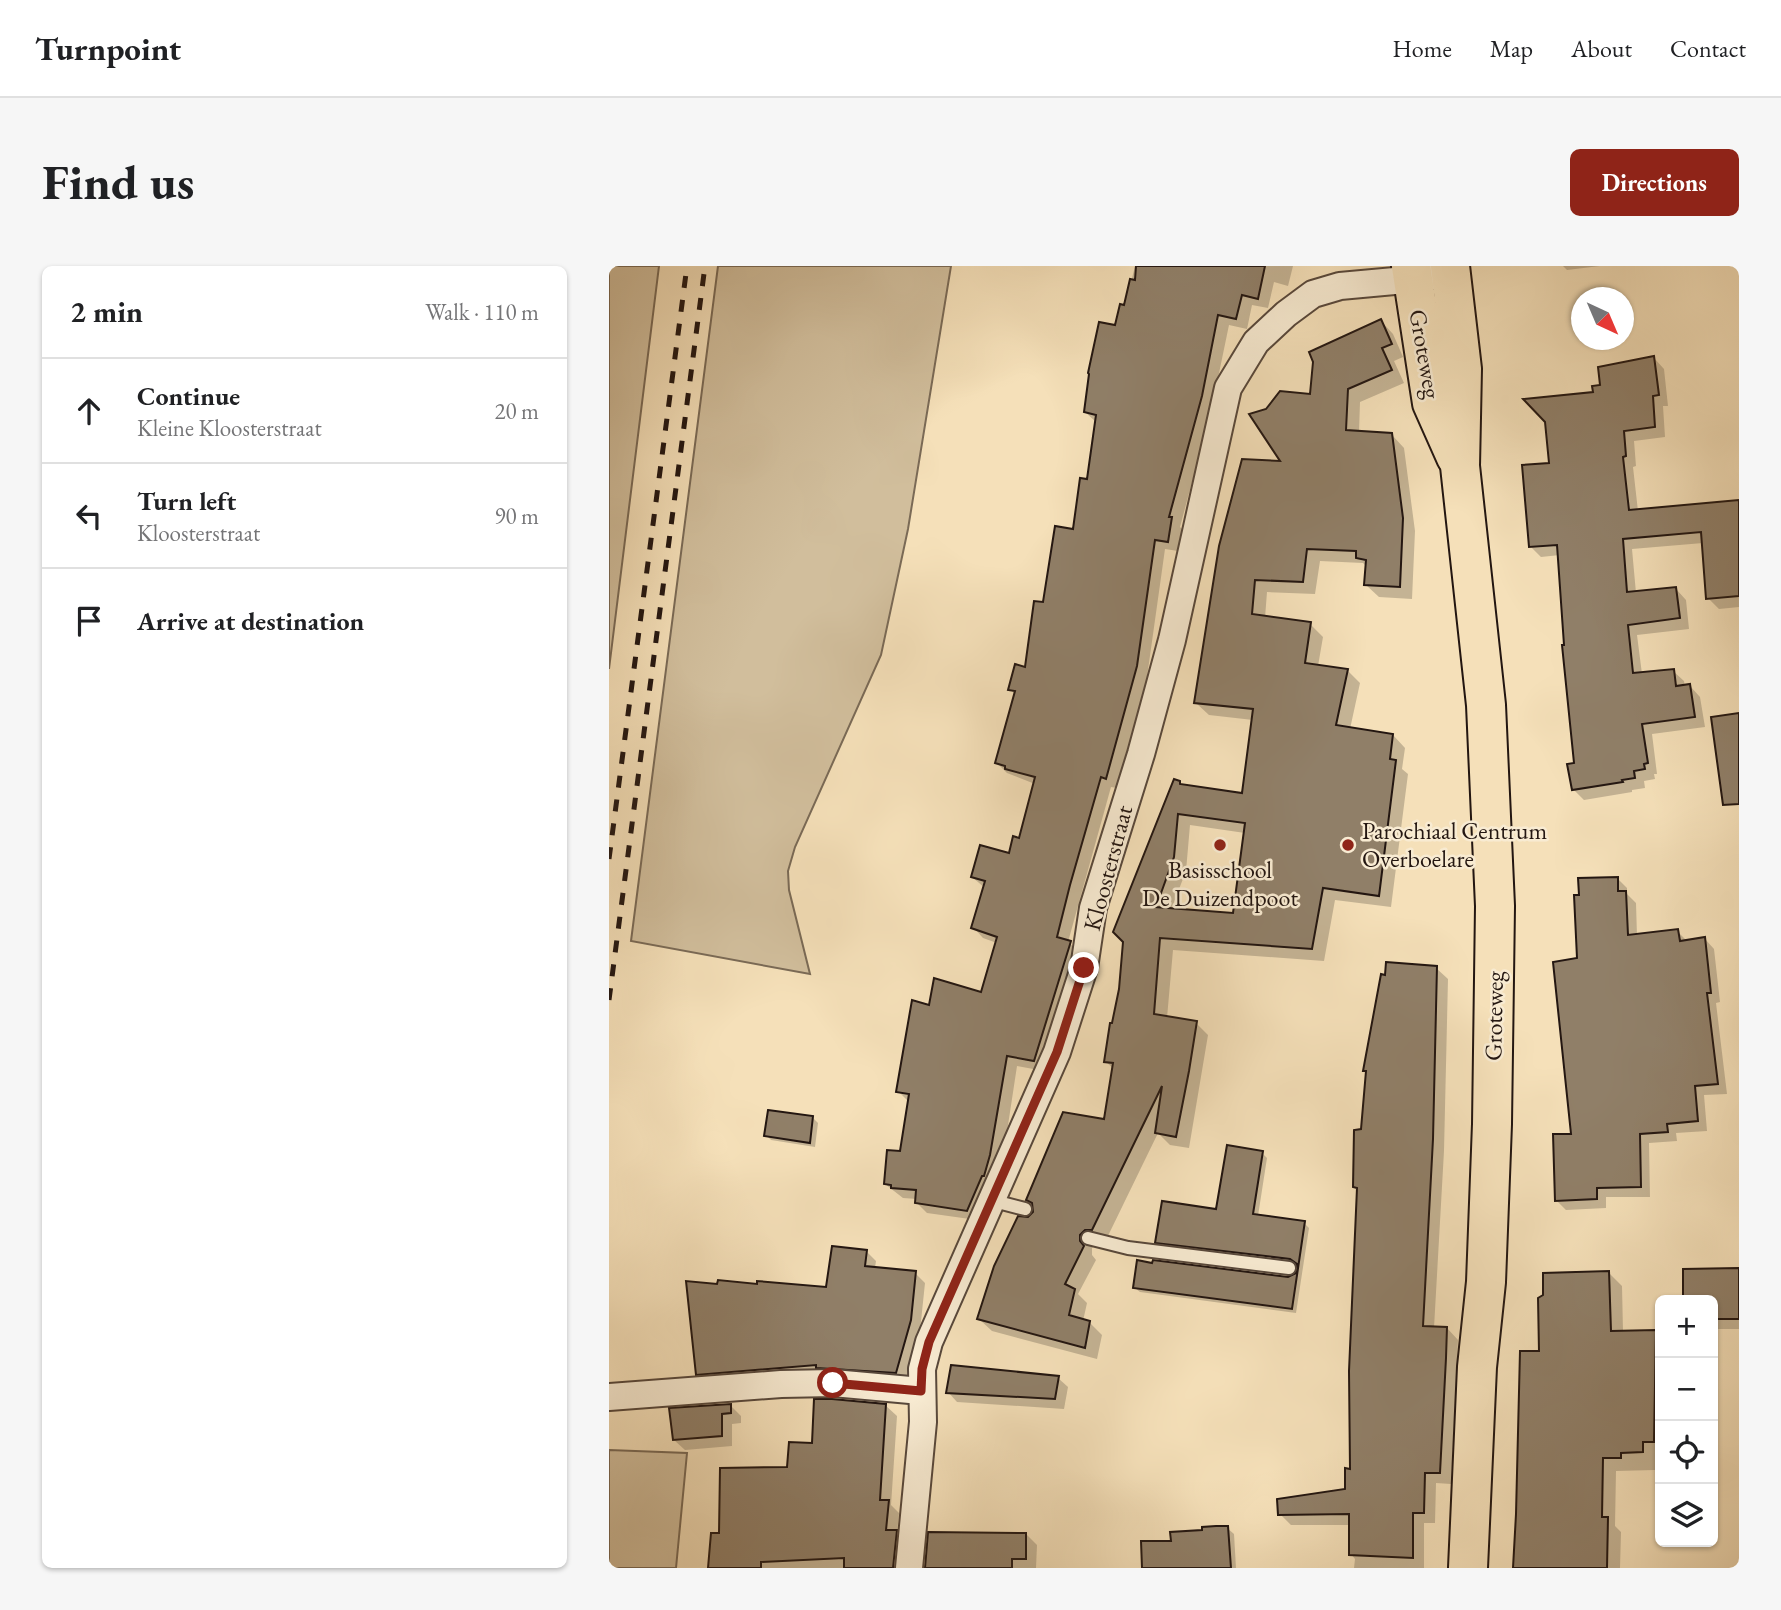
<!DOCTYPE html>
<html lang="en">
<head>
<meta charset="utf-8">
<style>
	:root { --surface:#fff; --page:#f6f6f6; --text:#202124; --muted:#757577; --line:#e0e0e0; --accent:#8f2418 }
	body { margin:0; font-family:"EB Garamond",serif; background:var(--page); color:var(--text) }
	.controls { position:absolute; right:21px; bottom:21px; display:grid; overflow:hidden; border-radius:10px; box-shadow:0 2px 5px #0004 }
	.controls button { width:63px; height:63px; display:grid; place-items:center; padding:0; border:0; border-bottom:2px solid var(--line); background:var(--surface); color:var(--text); font:35px sans-serif }
	.compass { position:absolute; left:962px; top:21px; width:63px; height:63px; border-radius:50%; background:var(--surface); box-shadow:0 2px 5px #0004; rotate:136deg }
	.stop { position:absolute; width:21px; height:21px; margin:-16px; border:5px solid #8f2418; border-radius:50%; background:#fff }
	.stop.end { background:#8f2418; border-color:#fff; box-shadow:0 2px 7px #0008 }
	.list { margin:0; padding:0; list-style:none }
	h2 { display:flex; justify-content:space-between; align-items:center; height:91px; margin:0; padding:0 28px; font-size:30px }
	h2 small { font-size:23px; font-weight:400; color:var(--muted) }
	.list li { display:grid; grid-template-columns:46px 1fr auto; gap:21px; align-items:center; box-sizing:border-box; height:105px; padding:0 28px; border-top:2px solid var(--line) }
	.list b { display:block; font-size:26px; white-space:nowrap }
	.list p { margin:0; font-size:23px; white-space:nowrap; color:var(--muted) }
	.list em { font-size:23px; font-style:normal; color:var(--muted) }
	.icon { flex:none; width:38px; height:38px; fill:none; stroke:currentColor; stroke-width:2; stroke-linecap:round; stroke-linejoin:round }
	.map { position:relative; flex:none; width:1130px; height:1302px; overflow:hidden; border-radius:10px }
	header { display:flex; align-items:center; gap:42px; box-sizing:border-box; height:98px; padding:0 35px; background:var(--surface); border-bottom:2px solid var(--line) }
	header strong { font-size:33px }
	nav { display:flex; gap:38px; margin-inline-start:auto; font-size:24px }
	.intro { display:flex; align-items:center; justify-content:space-between; box-sizing:border-box; height:168px; padding:0 42px }
	h1 { margin:0; font-size:49px }
	.button { padding:18px 32px; border-radius:10px; background:var(--accent); color:#fff; font-size:24px; font-weight:700 }
	main { display:flex; gap:42px; padding:0 42px }
	aside { flex:1; background:var(--surface); border-radius:10px; box-shadow:0 2px 5px #0004 }
	.map>svg:first-child { display:block }
	.green { fill:#d1be9c; stroke:#7a6a56; stroke-width:2 }
	.shadow { fill:#0003; fill-rule:evenodd }
	.building { fill:#907f68; stroke:#231611; stroke-width:2; fill-rule:evenodd }
	.lines { fill:none; stroke-linecap:round; stroke-linejoin:round }
	.service-casing { stroke:#58483b; stroke-width:16 }
	.minor-casing { stroke:#58483b; stroke-width:30 }
	.primary-casing { stroke:#231611; stroke-width:42 }
	.service { stroke:#f8ebd2; stroke-width:12 }
	.minor { stroke:#f8ebd2; stroke-width:26 }
	.primary { stroke:#f5e0b9; stroke-width:38 }
	.rail { stroke:#231611; stroke-width:5; stroke-dasharray:12 12; stroke-linecap:butt }
	.route { stroke:#8f2418; stroke-width:9 }
	.poi-dot { fill:#8f2418; stroke:#f8ebd2; stroke-width:2.5 }
	.labels { text-anchor:middle; stroke-width:5; stroke-linejoin:round; paint-order:stroke }
	.street-label { font-size:24px; fill:#231611; stroke:#f8ebd2 }
	.poi-label { font-size:24px; fill:#231611; stroke:#f8ebd2; text-anchor:start }
</style>
</head>
<body>
<header>
<strong>Turnpoint</strong>
<nav><a>Home</a><a>Map</a><a>About</a><a>Contact</a></nav>
</header>
<div class="intro"><h1>Find us</h1><a class="button">Directions</a></div>
<main>
<aside>
<h2>2 min<small>Walk · 110 m</small></h2>
<ul class="list">
<li><svg class="icon" aria-label="ahead" viewBox="0 0 24 24"><path d="M12 20V5M6 11l6-6 6 6"/></svg><div><b>Continue</b><p>Kleine Kloosterstraat</p></div><em>20 m</em></li>
<li><svg class="icon" aria-label="left" viewBox="0 0 24 24"><path d="M17 20v-9H6M10 6l-5 5 5 5"/></svg><div><b>Turn left</b><p>Kloosterstraat</p></div><em>90 m</em></li>
<li><svg class="icon" aria-label="arrive" viewBox="0 0 24 24"><path d="M6 21V4h12l-3 4 3 4H6"/></svg><div><b>Arrive at destination</b></div></li>
</ul>
</aside>
<div class="map">
<svg width="1130" height="1302" viewBox="0 0 1130 1302">
	<rect width="100%" height="100%" fill="#f5e0b9"/>
	<filter id="stains"><feTurbulence type="fractalNoise" baseFrequency=".00286" numOctaves="4"/><feColorMatrix values="0 0 0 0 .2 0 0 0 0 .09 0 0 0 0 .02 0 0 0 .5 -.17"/></filter>
	<radialGradient id="worn" r=".72"><stop offset=".6" stop-color="#630" stop-opacity="0"/><stop offset="1" stop-color="#630" stop-opacity=".3"/></radialGradient>
	<g class="green">
		<polygon points="0,0 50,0 0,403"/>
		<polygon points="109,0 342,0 299,263 272,389 186,581 179,605 180,624 201,708 22,675"/>
		<polygon points="0,1184 78,1187 67,1302 0,1302"/>
	</g>
	<g class="shadow">
		<polygon points="526,0 684,0 679,20 665,16 659,42 643,39 638,63 620,59 603,141 571,261 573,263 569,285 556,283 538,411 508,522 502,521 459,676 471,687 435,805 408,800 396,879 368,954 318,947 308,937 308,933 294,932 276,918 293,887 301,837 289,825 321,741 373,728 388,677 374,672 364,661 376,622 363,611 401,589 411,574 426,518 398,507 388,497 407,429 401,423 418,403 436,338 465,265 480,215 487,156 476,146 516,41"/>
		<polygon points="954,0 991,0 958,4"/>
		<path d="M772,55L784,68L794,91L785,95L795,117L751,136L750,167L783,169L795,182L806,265L803,333L770,331L757,319L758,301L754,297L711,295L706,328L658,326L656,352L701,358L714,371L709,400L738,404L751,417L741,463L784,469L796,482L793,503L799,508L782,641L726,634L715,695L564,684L558,752L587,757L599,769L580,882L561,879L549,867L496,976H489L483,982V989L487,994L469,1028L478,1037L474,1055L480,1056L493,1069L488,1093L383,1065L370,1053L420,953L426,946L425,939L419,934L496,855L505,803L497,796L570,516L574,520L635,529L644,454L600,449L587,437L675,197L703,130ZM581,559L636,567L625,649L562,644L577,605Z"/>
		<polygon points="1045,92 1055,103 1059,140 1054,140 1056,171 1025,175 1027,200 1024,201 1029,245 1130,237 1130,341 1110,343 1099,332 1094,277 1023,283 1027,327 1067,323 1077,334 1080,363 1028,369 1033,408 1064,405 1075,415 1076,421 1081,420 1091,431 1096,461 1043,468 1048,508 1045,508 1046,513 1035,515 1036,522 1023,524 1023,526 975,534 964,523 967,498 951,289 932,291 922,281 942,198 986,128 993,120"/>
		<polygon points="1008,612 1018,622 1018,628 1027,637 1028,670 1068,665 1079,676 1096,673 1105,683 1111,736 1107,737 1118,828 1095,829 1098,865 1067,867 1068,875 1040,877 1041,931 997,931 997,942 957,944 947,934 964,870 970,694"/>
		<polygon points="827,702 839,713 835,885 825,1062 838,1062 849,1074 842,1218 827,1217 826,1257 815,1257 815,1302 745,1302 746,1293 742,1288 742,1259 682,1259 671,1248 738,1224 742,1205 750,925 745,920 754,864"/>
		<polygon points="204,852 209,857 206,881 162,874 157,869"/>
		<polygon points="653,887 658,892 649,950 695,957 700,962 687,1047 531,1026 526,1022 679,1012 689,1008 688,998 553,981 548,976 608,945"/>
		<polygon points="257,985 267,995 266,1002 306,1007 316,1017 311,1065 297,1116 99,1118 89,1108 110,1020 219,1023"/>
		<polygon points="1076,1004 1130,1004 1130,1063 1104,1063 1104,1034 1076,1034"/>
		<polygon points="1000,1007 1013,1020 1014,1066 1046,1066 1051,1071 1051,1188 1046,1188 1046,1204 1007,1205 1006,1260 1012,1266 1011,1302 906,1302 932,1087"/>
		<polygon points="449,1112 459,1121 455,1143 348,1136 339,1126"/>
		<polygon points="121,1139 132,1150 132,1157 123,1158 123,1180 76,1184 65,1174"/>
		<polygon points="276,1139 288,1150 282,1239 290,1247 288,1268 298,1277 296,1302 101,1302 112,1269 204,1179"/>
		<polygon points="618,1262 625,1268 627,1302 577,1302"/>
		<polygon points="417,1268 428,1279 427,1302 316,1302"/>
	</g>
	<g class="building">
		<polygon points="527,0 656,0 649,33 633,29 627,53 609,49 593,130 560,251 563,251 559,276 546,274 528,400 497,513 492,511 461,619 448,671 462,675 425,795 398,790 381,889 375,910 373,910 358,945 306,937 307,924 282,922 282,919 275,918 278,884 291,885 300,828 287,826 303,734 320,739 325,712 372,726 388,671 362,662 376,615 362,611 371,579 400,587 404,570 410,572 426,511 396,503 396,500 386,497 406,425 399,424 406,398 416,401 425,335 434,336 446,260 464,263 471,212 478,213 487,149 475,146 480,108 479,107 490,56 506,59 511,38 515,39 521,13 526,14"/>
		<path d="M772,53L783,78L773,82L783,104L739,123L737,164L783,167L794,252L791,321L755,319L757,294L747,292V285L698,283L694,316L646,314L643,348L702,356L696,397L739,403L727,459L784,468L781,493L787,494L770,630L714,622L703,683L551,672L545,748L588,755L580,805L567,871L546,867L553,820L483,964H476L471,969V975L475,980L456,1018L466,1023L460,1049L481,1055L476,1082L368,1053L385,1000L409,950L419,951L424,946L423,937L417,934L454,846L495,853L504,797L495,796L501,757H503L510,723L514,676L504,666L565,513L571,515V518L633,527L644,443L585,437L610,280L633,193L671,195L640,148L657,143L671,125L701,128L704,96L700,86ZM569,548L636,557L624,647L547,641L565,591Z"/>
		<polygon points="1045,90 1050,129 1044,130 1046,161 1015,165 1017,190 1014,191 1020,244 1130,234 1130,330 1097,333 1092,266 1014,273 1018,326 1067,321 1071,352 1019,359 1024,407 1065,403 1067,420 1081,418 1086,451 1033,458 1039,497 1035,498 1036,503 1025,505 1026,512 1013,514 1014,516 963,524 958,498 965,497 953,379 955,379 948,279 920,281 913,199 940,197 936,156 914,133 984,126 983,120 991,119 989,101"/>
		<polygon points="1130,447 1130,538 1114,539 1102,451"/>
		<polygon points="1009,611 1009,625 1017,625 1019,669 1069,663 1071,675 1096,671 1102,727 1098,727 1109,818 1086,820 1089,855 1058,858 1059,866 1031,868 1032,921 988,922 988,933 946,935 944,868 962,868 944,696 968,692 965,629 970,629 969,612"/>
		<polygon points="777,696 828,700 824,873 814,1060 838,1061 837,1092 831,1207 816,1207 815,1247 804,1247 804,1292 740,1289 740,1248 669,1249 668,1233 736,1223 736,1202 741,1203 740,1105 748,922 744,921 745,864 752,863 757,805 754,805 772,708 776,709"/>
		<polygon points="159,844 204,850 201,877 155,870"/>
		<polygon points="618,879 654,885 644,948 696,955 683,1043 524,1022 528,994 543,997 544,994 679,1011 687,1007 688,998 681,993 546,977 553,935 607,943"/>
		<polygon points="223,980 258,984 256,1000 307,1005 302,1054 287,1107 207,1102 207,1099 87,1109 77,1015 108,1018 109,1014 148,1018 148,1015 217,1021"/>
		<polygon points="1130,1002 1130,1053 1104,1053 1104,1034 1074,1034 1074,1003"/>
		<polygon points="1000,1005 1002,1065 1047,1064 1045,1176 1034,1176 1034,1186 1012,1187 1012,1192 994,1192 993,1251 999,1251 998,1302 904,1302 907,1248 911,1085 930,1085 929,1032 934,1029 934,1007"/>
		<polygon points="342,1099 450,1110 446,1133 337,1127"/>
		<polygon points="223,1133 277,1138 271,1234 280,1234 277,1264 288,1264 284,1302 235,1302 235,1292 152,1296 152,1302 99,1302 102,1267 110,1267 111,1202 178,1201 180,1176 203,1177 205,1133"/>
		<polygon points="122,1138 122,1147 113,1148 113,1170 64,1174 60,1142"/>
		<polygon points="607,1260 619,1260 622,1302 533,1302 532,1275 562,1275 561,1266 593,1264 593,1261"/>
		<polygon points="319,1266 417,1267 417,1293 403,1293 403,1302 316,1302"/>
	</g>
	<g class="lines">
		<defs>
			<g id="service">
				<polyline points="381,934 416,943"/>
				<polyline points="479,972 519,982 680,1002"/>
			</g>
			<g id="minor">
				<polyline points="0,1131 172,1118 224,1117 312,1125"/>
				<polyline points="300,1302 314,1156 313,1103 320,1076 448,786 475,702 484,642 532,488 563,374 619,122 647,76 677,48 704,28 731,20 818,12"/>
			</g>
			<g id="primary">
				<polyline points="802,0 823,137 847,191"/>
				<polyline points="841,0 853,103 851,200 877,439 886,640 883,858 877,1016 868,1101 859,1302"/>
			</g>
		</defs>
		<use href="#service" class="service-casing"/>
		<use href="#minor" class="minor-casing"/>
		<use href="#primary" class="primary-casing"/>
		<use href="#service" class="service"/>
		<use href="#minor" class="minor"/>
		<use href="#primary" class="primary"/>
		<g class="rail">
			<polyline points="0,593 78,0"/>
			<polyline points="0,734 96,0"/>
		</g>
	</g>
	<g class="lines">
		<polyline class="route" points="224,1117 312,1125 313,1103 320,1076 448,786 475,702"/>
	</g>
	<g class="poi-dot">
		<circle cx="611" cy="579" r="7"/>
		<circle cx="739" cy="579" r="7"/>
	</g>
	<g class="labels">
		<g class="street-label">
			<text transform="translate(816 88) rotate(80)" y="8">Groteweg</text>
			<text transform="translate(499 602) rotate(-75)" y="8">Kloosterstraat</text>
			<text transform="translate(885 750) rotate(-89)" y="8">Groteweg</text>
		</g>
		<g class="poi-label">
			<text x="753" y="573">Parochiaal Centrum<tspan x="753" dy="28">Overboelare</tspan></text>
			<text x="611" y="612" text-anchor="middle">Basisschool<tspan x="611" dy="28">De Duizendpoot</tspan></text>
		</g>
	</g>
	<rect width="100%" height="100%" filter="url(#stains)"/>
	<rect width="100%" height="100%" fill="url(#worn)"/>
</svg>
<div class="controls">
<button>+</button>
<button>−</button>
<button><svg class="icon" aria-label="locate" viewBox="0 0 24 24"><circle cx="12" cy="12" r="6"/><path d="M12 2v4M12 18v4M2 12h4M18 12h4"/></svg></button>
<button><svg class="icon" aria-label="layers" viewBox="0 0 24 24"><path d="M12 4l9 5-9 5-9-5zM3 14l9 5 9-5"/></svg></button>
</div>
<svg class="compass" viewBox="-18 -18 36 36"><path d="M0-13l5 13h-10z" fill="#e53935"/><path d="M0 13l5-13h-10z" fill="#757577"/></svg>
<div class="stop" style="left:224px;top:1117px"></div>
<div class="stop end" style="left:475px;top:702px"></div>
</div>
</main>
</body>
</html>
